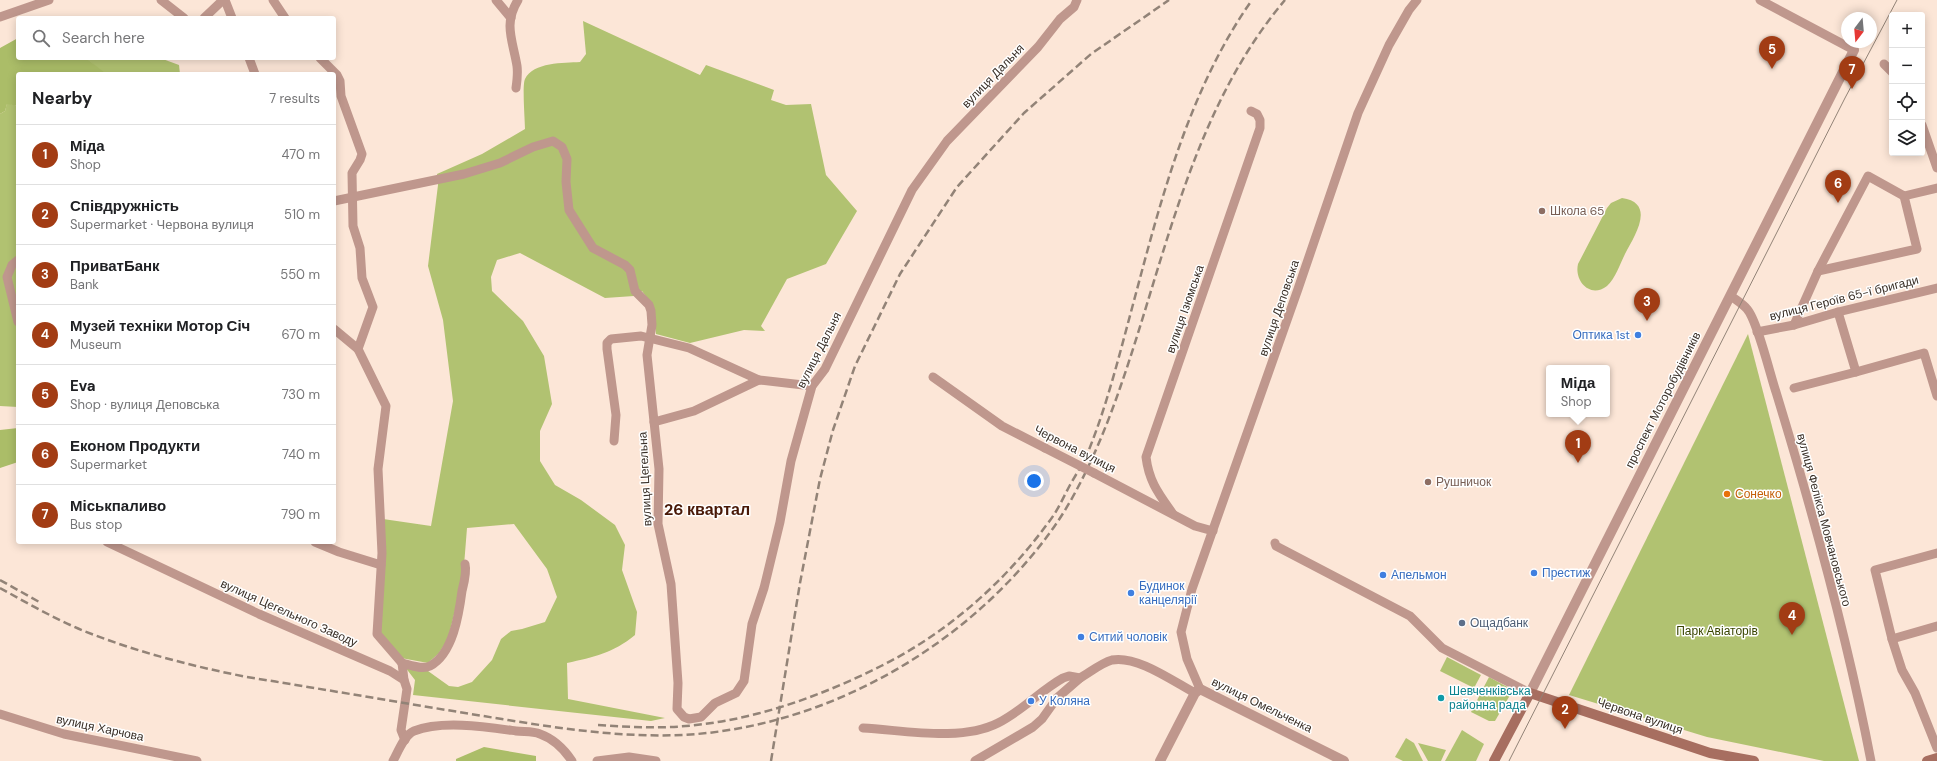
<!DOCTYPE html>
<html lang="en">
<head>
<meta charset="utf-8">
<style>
	:root { --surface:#fff; --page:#f2f2f2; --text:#202124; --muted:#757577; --line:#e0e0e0; --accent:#a23c14 }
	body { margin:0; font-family:"DM Sans",sans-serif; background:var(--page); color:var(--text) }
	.controls { position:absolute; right:12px; top:12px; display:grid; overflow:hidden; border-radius:4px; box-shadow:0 2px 10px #0003 }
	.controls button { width:36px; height:36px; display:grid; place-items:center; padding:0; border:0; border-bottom:1px solid var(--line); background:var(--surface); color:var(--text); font:20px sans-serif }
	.compass { position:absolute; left:1841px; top:12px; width:36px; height:36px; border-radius:50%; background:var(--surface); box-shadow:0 2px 10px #0003; rotate:196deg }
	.you { position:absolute; left:1034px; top:481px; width:14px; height:14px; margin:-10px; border:3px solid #fff; border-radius:50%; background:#1a73e8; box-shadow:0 0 0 6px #1a73e833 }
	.badge { display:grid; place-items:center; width:26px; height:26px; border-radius:50%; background:var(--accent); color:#fff; font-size:13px; font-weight:700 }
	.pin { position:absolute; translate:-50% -33px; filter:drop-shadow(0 1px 2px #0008) }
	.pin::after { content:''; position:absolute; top:21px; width:14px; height:12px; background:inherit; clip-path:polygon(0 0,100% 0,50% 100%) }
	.popup { position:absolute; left:1546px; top:365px; width:64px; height:52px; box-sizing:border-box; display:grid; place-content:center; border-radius:4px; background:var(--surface); filter:drop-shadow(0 1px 3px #0005); font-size:13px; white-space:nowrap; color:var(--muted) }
	.popup b { font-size:15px; color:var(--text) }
	.popup::after { content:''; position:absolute; left:50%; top:100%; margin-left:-8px; border:8px solid transparent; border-top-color:var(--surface) }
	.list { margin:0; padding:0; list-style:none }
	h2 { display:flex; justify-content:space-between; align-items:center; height:52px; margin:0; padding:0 16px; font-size:17px }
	h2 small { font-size:13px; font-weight:400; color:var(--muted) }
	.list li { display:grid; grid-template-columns:26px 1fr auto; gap:12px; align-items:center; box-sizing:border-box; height:60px; padding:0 16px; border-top:1px solid var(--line) }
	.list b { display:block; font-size:15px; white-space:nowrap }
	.list p { margin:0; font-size:13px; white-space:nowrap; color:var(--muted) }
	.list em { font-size:13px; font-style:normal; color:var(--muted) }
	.icon { flex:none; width:22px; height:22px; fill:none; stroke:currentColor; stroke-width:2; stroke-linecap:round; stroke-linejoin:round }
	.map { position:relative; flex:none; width:1937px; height:761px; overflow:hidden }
	.search { position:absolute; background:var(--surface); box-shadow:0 2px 10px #0003; left:16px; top:16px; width:320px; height:44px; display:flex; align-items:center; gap:10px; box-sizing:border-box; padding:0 14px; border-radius:4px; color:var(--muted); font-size:15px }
	.panel { position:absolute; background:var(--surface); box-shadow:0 2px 10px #0003; left:16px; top:72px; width:320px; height:472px; border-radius:4px }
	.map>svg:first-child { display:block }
	.green { fill:#b1c271 }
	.forest { fill:#abbd68 }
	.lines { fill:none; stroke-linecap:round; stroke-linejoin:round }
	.minor { stroke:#bf978d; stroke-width:9 }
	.tertiary { stroke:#bf978d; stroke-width:10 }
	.secondary { stroke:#a76e60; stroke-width:10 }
	.tram { stroke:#928377; stroke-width:1 }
	.rail { stroke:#928377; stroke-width:2.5; stroke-dasharray:8 4; stroke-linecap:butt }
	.minor-bridge { stroke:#bf978d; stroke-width:9 }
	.education-dot { fill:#8d6e63; stroke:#fff; stroke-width:1.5 }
	.shop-dot { fill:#3f7fe0; stroke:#fff; stroke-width:1.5 }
	.food-dot { fill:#e8710a; stroke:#fff; stroke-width:1.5 }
	.service-dot { fill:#5c6f8a; stroke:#fff; stroke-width:1.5 }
	.culture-dot { fill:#0f9aa8; stroke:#fff; stroke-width:1.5 }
	.labels { text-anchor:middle; stroke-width:3; stroke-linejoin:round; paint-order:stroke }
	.street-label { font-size:12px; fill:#392f27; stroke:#fff }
	.education-label { font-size:12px; fill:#785e54; stroke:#fff; text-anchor:start }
	.shop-label { font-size:12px; fill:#366cbe; stroke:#fff; text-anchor:start }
	.food-label { font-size:12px; fill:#c56008; stroke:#fff; text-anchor:start }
	.service-label { font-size:12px; fill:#4e5e75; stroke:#fff; text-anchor:start }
	.park-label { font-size:12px; fill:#394400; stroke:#fff }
	.culture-label { font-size:12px; fill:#0d838f; stroke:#fff; text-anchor:start }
	.district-label { font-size:16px; font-weight:bold; fill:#491806; stroke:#fff }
</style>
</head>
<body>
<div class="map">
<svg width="1937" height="761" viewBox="0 0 1937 761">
	<rect width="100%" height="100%" fill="#fce6d7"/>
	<g class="green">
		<path d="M583,21L700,75L706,65L774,90L771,100L786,105L811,104L826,175L857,211L826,264L787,279L761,326L765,331L744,330L690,343L656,334L653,306L642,291L634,296L605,298L520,253L497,260L491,277L492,291L523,321L544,356L552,404L540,431V461L555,485L581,500L615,525L625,545L622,570L637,612L635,635C613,653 594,657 567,663L568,699L665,718L651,721L413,695L415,680L405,667L428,671L449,686L458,687L472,682L492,660L501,639L511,631L522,629L545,622L557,597L547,569L514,524L467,528L463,578L448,639L439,653L428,663L401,658L380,632L383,519L431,526L453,401L443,320L428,266L438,185L437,174L482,154L525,129C525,120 522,85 525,79C533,62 564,63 580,62L586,54Z"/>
		<polygon points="86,58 160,58 179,65 180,74 104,74"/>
		<polygon points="7,103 18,106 18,407 0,406 0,114 5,111"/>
		<path d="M1622,198C1657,203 1634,237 1625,254C1620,264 1615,279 1607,286C1590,299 1574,281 1578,264L1607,208L1611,203Z"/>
		<polygon points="1748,334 1859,761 1824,761 1707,737 1569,695"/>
		<polygon points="1447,657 1481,675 1474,688 1440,671"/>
		<polygon points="1489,677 1513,690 1495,721 1489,721 1471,712"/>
		<polygon points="1462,730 1484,744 1476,761 1445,761"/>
		<polygon points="1406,738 1414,743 1423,761 1403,761 1395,757"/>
		<polygon points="1418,743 1446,750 1441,761 1428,761"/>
	</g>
	<g class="forest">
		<polygon points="18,38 18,58 86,58 105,73 18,74 18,106 7,104 5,111 0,114 0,48"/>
		<polygon points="18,428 18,462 0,468 0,430"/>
		<polygon points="484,747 536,756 536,761 456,761 456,759"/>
	</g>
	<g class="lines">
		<g class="minor">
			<polyline points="161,0 184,18"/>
			<polyline points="225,0 232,18"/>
			<polyline points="273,0 285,18"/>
			<polyline points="496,0 511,18"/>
			<polyline points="1760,0 1854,50"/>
			<polyline points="0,17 49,0"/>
			<polyline points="204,18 223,0"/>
			<polyline points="249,58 255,74"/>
			<polyline points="320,58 337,75 340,81 341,96 362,154 360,160 352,173 353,226 360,248 362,278 373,307 358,349"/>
			<polyline points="1884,64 1892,72"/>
			<path d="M516,88C517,81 518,73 517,66C513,41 503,24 518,0"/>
			<polyline points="1922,125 1937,168"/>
			<polyline points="334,201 464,174 500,163 533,147 553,141 562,147 567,159 566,182 569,210 593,248 625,265 630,270 635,291 649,305 651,311 652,325 647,355 659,469 658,524 671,584 678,683 677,709 684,717 689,719 701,717 715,703 736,693 744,681 752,624 764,588 780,522 791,461 812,386 825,369 912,190 947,141 1038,47 1060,19 1074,7 1077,0"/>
			<polyline points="18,260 12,265 7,277 18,322"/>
			<polyline points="1818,271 1917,249 1904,196"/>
			<path d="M1731,296C1736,300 1743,304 1747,309C1757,320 1770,374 1776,392C1813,513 1847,636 1871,761"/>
			<polyline points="1838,312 1856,372 1924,353 1937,396"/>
			<polyline points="1794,325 1818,271 1868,176 1904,196 1937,188"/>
			<polyline points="334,329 358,349 386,406 378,469 382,553 377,634 402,663"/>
			<polyline points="1757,332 1794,325 1838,312 1937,288"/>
			<polyline points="933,377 1002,426 1045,448"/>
			<polyline points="1794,388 1856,372"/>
			<polyline points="654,422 694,411 759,380 812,386"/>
			<polyline points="614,441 616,415 607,349 607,343 611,339 641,336 689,348 759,380"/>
			<polyline points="1094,473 1195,526 1213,531"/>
			<path d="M1173,514C1159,494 1149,482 1146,457L1260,128V120L1257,114L1251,111"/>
			<polyline points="107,542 259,614 390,671 404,680 407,689 401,730 405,740"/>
			<polyline points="315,542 339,552 381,565"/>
			<polyline points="1275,543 1276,546 1410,616 1442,648 1530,693"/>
			<polyline points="1937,553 1875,570 1892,639 1902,670 1915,693 1937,748"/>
			<polyline points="1892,639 1937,626"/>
			<path d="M404,680L402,663C410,665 422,670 430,666C453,654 459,614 462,591C464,583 467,572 465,564"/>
			<polyline points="1200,689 1187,659 1181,632 1192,589 1298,289 1358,113 1389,45 1409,10 1417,0"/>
			<polyline points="0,714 64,734 197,761"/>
			<path d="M863,728C903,730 961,742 998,723C1022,711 1040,691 1063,678L1069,676L1080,678C1089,673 1101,663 1112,660C1137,655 1174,682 1195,693"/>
			<path d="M393,761C398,752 404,735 414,731C442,720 487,727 516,731C524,732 533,731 540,734C554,739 564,749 572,761"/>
			<polyline points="597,761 629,757 656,761"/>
			<polyline points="975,761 1033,727 1042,719 1057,698 1080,678"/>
		</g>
		<g class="tertiary">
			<polyline points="1530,693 1854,50"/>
			<polyline points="1160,761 1195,693 1200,689 1344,761"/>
		</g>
		<g class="secondary">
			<polyline points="1494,761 1530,693 1710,753 1754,761"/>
			<polyline points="1927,761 1937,758"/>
		</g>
		<polyline class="tram" points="1509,761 1845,98 1897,0"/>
		<g class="rail">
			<polyline points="0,580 41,603"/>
			<path d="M0,588C27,603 55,619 84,631C137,652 191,666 247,677C322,689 397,702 471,714C545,726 622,740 697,734C837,722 973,641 1054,527C1082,487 1104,434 1120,388C1166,256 1192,110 1285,0"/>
			<path d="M598,725C631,727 663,729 696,725C761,718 823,695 881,666C947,633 1004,583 1048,523C1057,512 1063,498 1070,485C1075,476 1081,467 1086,457C1104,414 1116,368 1128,323C1158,212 1185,95 1252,0"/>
			<polyline points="771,761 800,583 820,479 833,430 855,366 900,274 957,187 1024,113 1091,54 1169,0"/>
		</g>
		<polyline class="minor-bridge" points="1045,448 1094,473"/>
	</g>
	<g class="education-dot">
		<circle cx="1542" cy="211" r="4"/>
		<circle cx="1428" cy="482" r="4"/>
	</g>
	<g class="shop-dot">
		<circle cx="1638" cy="335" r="4"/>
		<circle cx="1534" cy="573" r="4"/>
		<circle cx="1383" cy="575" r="4"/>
		<circle cx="1131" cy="593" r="4"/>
		<circle cx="1081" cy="637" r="4"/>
		<circle cx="1031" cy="701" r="4"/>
	</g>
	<circle class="food-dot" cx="1727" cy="494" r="4"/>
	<circle class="service-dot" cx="1462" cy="623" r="4"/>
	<circle class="culture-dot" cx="1441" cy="698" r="4"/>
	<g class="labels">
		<g class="street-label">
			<text transform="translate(993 76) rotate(-46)" y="4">вулиця Дальня</text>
			<text transform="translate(1844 298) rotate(-14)" y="4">вулиця Героїв 65-ї бригади</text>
			<text transform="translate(1279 308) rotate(-71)" y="4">вулиця Деповська</text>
			<text transform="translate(1185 309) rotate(-71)" y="4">вулиця Ізюмська</text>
			<text transform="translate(819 350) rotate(-63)" y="4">вулиця Дальня</text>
			<text transform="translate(1663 400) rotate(-63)" y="4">проспект Моторобудівників</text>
			<text transform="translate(1075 449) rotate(27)" y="4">Червона вулиця</text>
			<text transform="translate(645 479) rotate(-93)" y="4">вулиця Цегельна</text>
			<text transform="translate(1824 520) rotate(75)" y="4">вулиця Фелікса Мовчановського</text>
			<text transform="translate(289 613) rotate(24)" y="4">вулиця Цегельного Заводу</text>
			<text transform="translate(1262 705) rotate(26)" y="4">вулиця Омельченка</text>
			<text transform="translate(1640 716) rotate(19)" y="4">Червона вулиця</text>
			<text transform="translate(100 728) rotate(12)" y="4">вулиця Харчова</text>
		</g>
		<g class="education-label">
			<text x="1550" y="215">Школа 65</text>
			<text x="1436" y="486">Рушничок</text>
		</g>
		<g class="shop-label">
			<text x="1630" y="339" text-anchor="end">Оптика 1st</text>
			<text x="1542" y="577">Престиж</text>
			<text x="1391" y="579">Апельмон</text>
			<text x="1139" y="590">Будинок<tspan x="1139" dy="14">канцелярії</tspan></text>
			<text x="1089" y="641">Ситий чоловік</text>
			<text x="1039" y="705">У Коляна</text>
		</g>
		<g class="food-label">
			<text x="1735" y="498">Сонечко</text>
		</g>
		<g class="service-label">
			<text x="1470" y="627">Ощадбанк</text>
		</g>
		<g class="park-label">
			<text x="1717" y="635">Парк Авіаторів</text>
		</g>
		<g class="culture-label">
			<text x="1449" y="695">Шевченківська<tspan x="1449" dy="14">районна рада</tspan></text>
		</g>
		<g class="district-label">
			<text x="707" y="515">26 квартал</text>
		</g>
	</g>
</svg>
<div class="controls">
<button>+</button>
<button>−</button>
<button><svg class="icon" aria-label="locate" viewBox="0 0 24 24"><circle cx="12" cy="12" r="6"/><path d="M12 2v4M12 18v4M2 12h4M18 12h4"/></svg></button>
<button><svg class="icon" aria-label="layers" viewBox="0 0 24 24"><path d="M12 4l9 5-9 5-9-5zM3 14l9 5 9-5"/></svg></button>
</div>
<svg class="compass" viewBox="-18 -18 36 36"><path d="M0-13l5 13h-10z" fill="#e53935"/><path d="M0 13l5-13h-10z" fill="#757577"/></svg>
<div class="you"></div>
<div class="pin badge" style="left:1578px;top:463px">1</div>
<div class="popup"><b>Міда</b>Shop</div>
<div class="pin badge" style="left:1565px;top:729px">2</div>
<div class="pin badge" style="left:1647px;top:321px">3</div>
<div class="pin badge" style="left:1792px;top:635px">4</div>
<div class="pin badge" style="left:1772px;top:69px">5</div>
<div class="pin badge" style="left:1838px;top:203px">6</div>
<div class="pin badge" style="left:1852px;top:89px">7</div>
<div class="search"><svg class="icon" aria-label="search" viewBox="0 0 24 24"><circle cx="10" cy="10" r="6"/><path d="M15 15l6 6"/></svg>Search here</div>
<section class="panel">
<h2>Nearby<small>7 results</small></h2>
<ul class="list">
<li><span class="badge">1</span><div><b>Міда</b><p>Shop</p></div><em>470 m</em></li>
<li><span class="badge">2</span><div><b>Співдружність</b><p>Supermarket · Червона вулиця</p></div><em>510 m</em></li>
<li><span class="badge">3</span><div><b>ПриватБанк</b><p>Bank</p></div><em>550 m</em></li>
<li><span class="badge">4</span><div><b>Музей техніки Мотор Січ</b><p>Museum</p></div><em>670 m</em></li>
<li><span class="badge">5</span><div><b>Eva</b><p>Shop · вулиця Деповська</p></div><em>730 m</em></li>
<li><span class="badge">6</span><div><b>Економ Продукти</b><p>Supermarket</p></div><em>740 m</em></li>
<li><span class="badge">7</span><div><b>Міськпаливо</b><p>Bus stop</p></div><em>790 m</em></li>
</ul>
</section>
</div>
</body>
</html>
